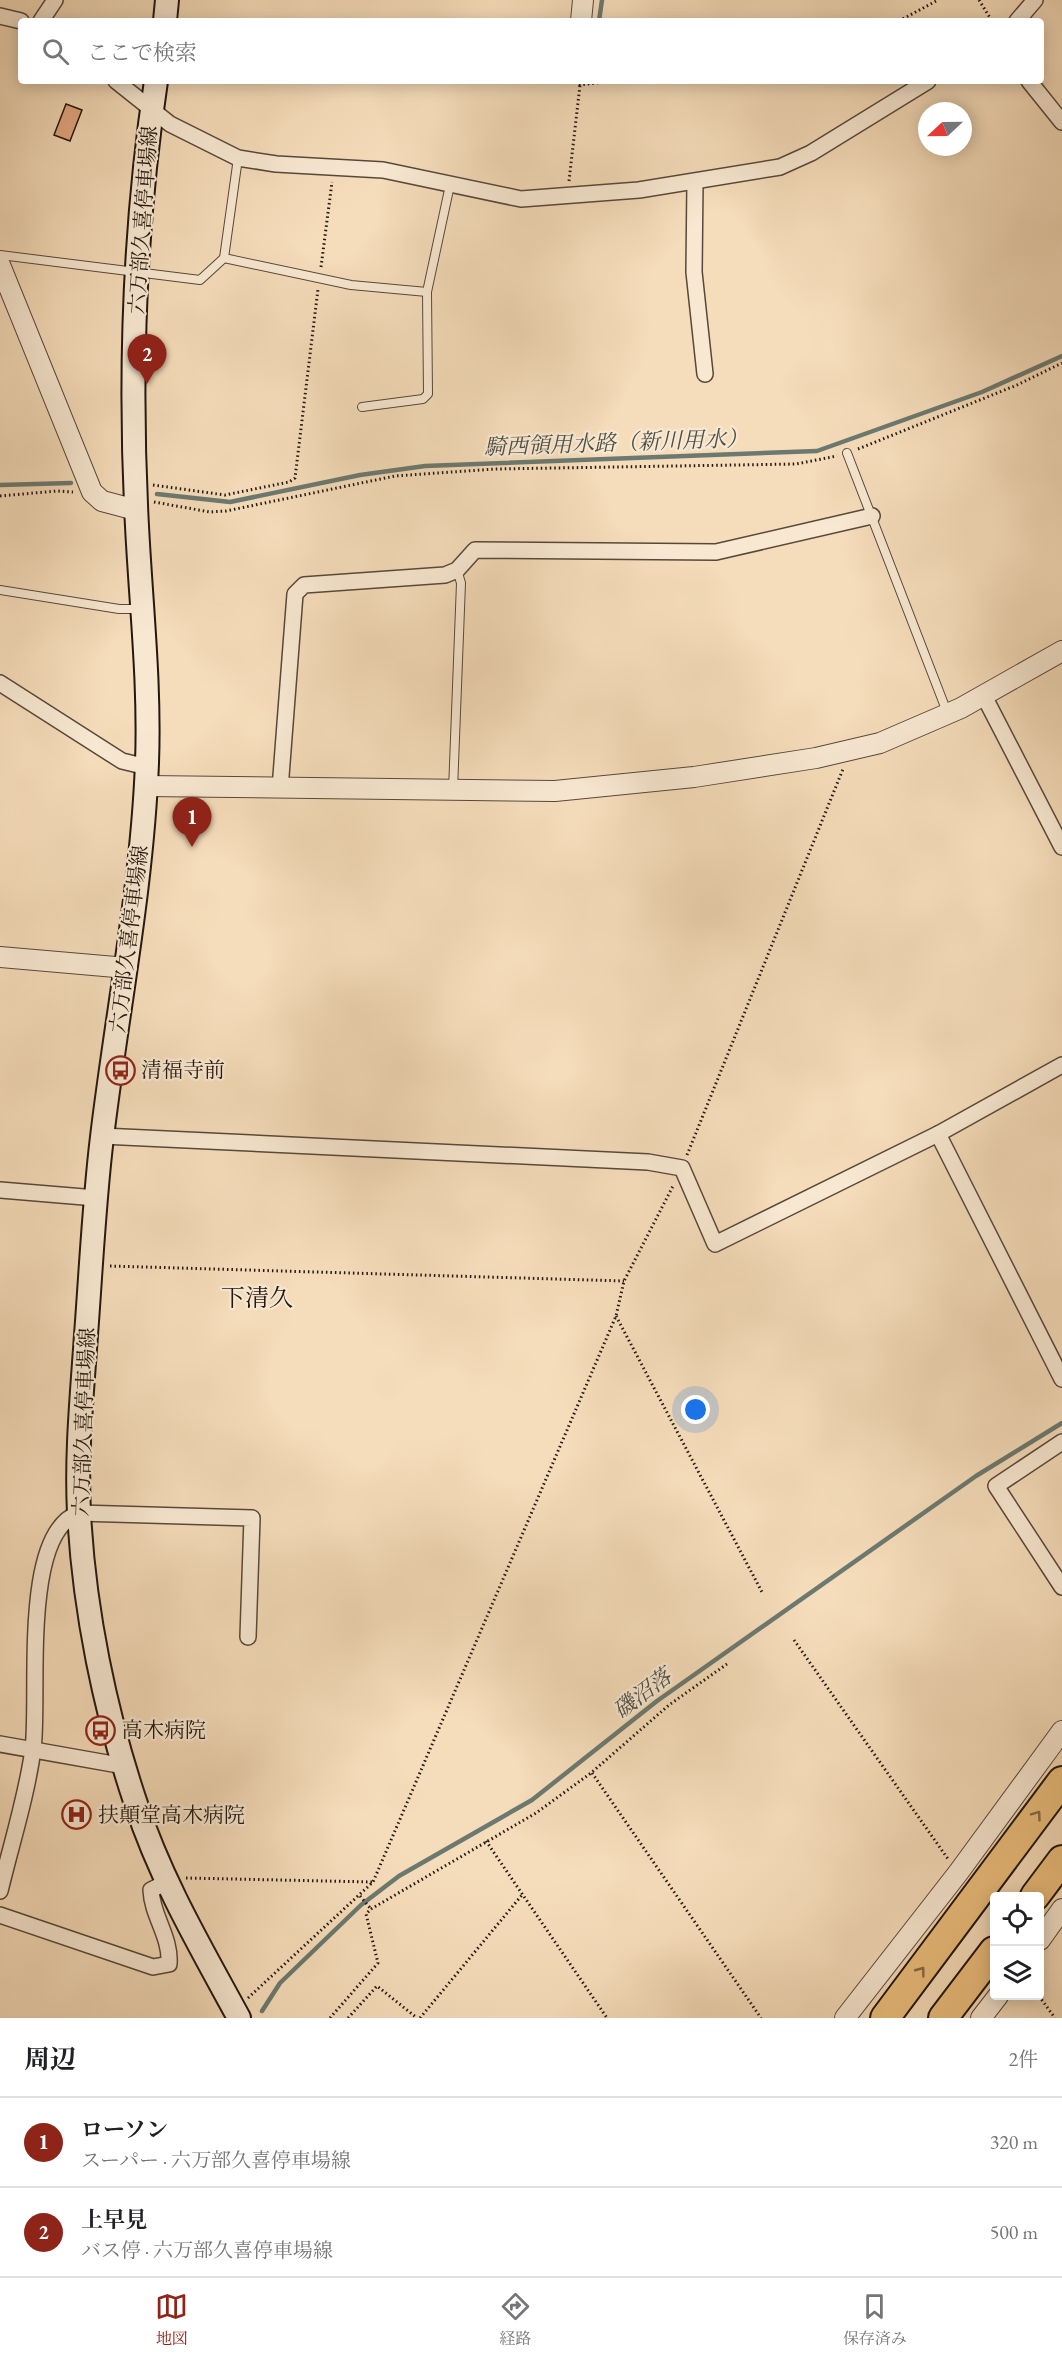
<!DOCTYPE html>
<html lang="ja">
<head>
<meta charset="utf-8">
<style>
	:root { --surface:#fff; --page:#f2f2f2; --text:#202124; --muted:#757577; --line:#e0e0e0; --accent:#8f2418 }
	body { margin:0; font-family:"EB Garamond","Noto Serif JP",serif; background:var(--page); color:var(--text) }
	.controls { position:absolute; right:18px; bottom:18px; display:grid; overflow:hidden; border-radius:6px; box-shadow:0 3px 15px #0003 }
	.controls button { width:54px; height:54px; display:grid; place-items:center; padding:0; border:0; border-bottom:2px solid var(--line); background:var(--surface); color:var(--text); font:30px sans-serif }
	.compass { position:absolute; left:918px; top:102px; width:54px; height:54px; border-radius:50%; background:var(--surface); box-shadow:0 3px 15px #0003; rotate:248deg }
	.you { position:absolute; left:696px; top:1410px; width:21px; height:21px; margin:-15px; border:4px solid #fff; border-radius:50%; background:#1a73e8; box-shadow:0 0 0 9px #1a73e833 }
	.badge { display:grid; place-items:center; width:39px; height:39px; border-radius:50%; background:var(--accent); color:#fff; font-size:20px; font-weight:700 }
	.pin { position:absolute; translate:-50% -50px; filter:drop-shadow(0 2px 3px #0008) }
	.pin::after { content:''; position:absolute; top:32px; width:21px; height:18px; background:inherit; clip-path:polygon(0 0,100% 0,50% 100%) }
	.list { margin:0; padding:0; list-style:none }
	h2 { display:flex; justify-content:space-between; align-items:center; height:78px; margin:0; padding:0 24px; font-size:26px }
	h2 small { font-size:20px; font-weight:400; color:var(--muted) }
	.list li { display:grid; grid-template-columns:39px 1fr auto; gap:18px; align-items:center; box-sizing:border-box; height:90px; padding:0 24px; border-top:2px solid var(--line) }
	.list b { display:block; font-size:22px; white-space:nowrap }
	.list p { margin:0; font-size:20px; white-space:nowrap; color:var(--muted) }
	.list em { font-size:20px; font-style:normal; color:var(--muted) }
	.icon { flex:none; width:33px; height:33px; fill:none; stroke:currentColor; stroke-width:2; stroke-linecap:round; stroke-linejoin:round }
	.map { position:relative; flex:none; width:1062px; height:2018px; overflow:hidden }
	.search { position:absolute; background:var(--surface); box-shadow:0 3px 15px #0003; left:18px; right:18px; top:18px; height:66px; display:flex; align-items:center; gap:15px; box-sizing:border-box; padding:0 21px; border-radius:6px; color:var(--muted); font-size:22px }
	.sheet { height:258px; background:var(--surface) }
	nav { display:flex; justify-content:space-around; align-items:center; box-sizing:border-box; height:84px; border-top:2px solid var(--line); background:var(--surface); font-size:16px; color:var(--muted) }
	nav a { display:grid; justify-items:center; gap:3px }
	nav .on { color:var(--accent) }
	.map>svg:first-child { display:block }
	.lines { fill:none; stroke-linecap:round; stroke-linejoin:round }
	.stream { stroke:#6c7970; stroke-width:4.5 }
	.building { fill:#e4a883; stroke:#23170f; stroke-width:1.5 }
	.service-casing { stroke:#58483a; stroke-width:10 }
	.minor-casing { stroke:#58483a; stroke-width:18 }
	.tertiary-casing { stroke:#58483a; stroke-width:22 }
	.secondary-casing { stroke:#23170f; stroke-width:26 }
	.motorway-casing { stroke:#23170f; stroke-width:32 }
	.path { stroke:#23170f; stroke-width:3; stroke-dasharray:1.5 3; stroke-linecap:butt }
	.service { stroke:#f8e8d2; stroke-width:8 }
	.minor { stroke:#f8e8d2; stroke-width:15 }
	.tertiary { stroke:#f8e8d2; stroke-width:20 }
	.secondary { stroke:#f8e8d2; stroke-width:22 }
	.motorway { stroke:#eabe7d; stroke-width:28 }
	.oneway { stroke:#866a46 }
	.labels { text-anchor:middle; stroke-width:4.5; stroke-linejoin:round; paint-order:stroke }
	.street-label { font-size:21px; fill:#23170f; stroke:#f8e8d2 }
	.poi-label { font-size:21px; fill:#23170f; stroke:#f8e8d2; text-anchor:start }
	.water-label { font-size:22px; font-style:italic; fill:#4d5048; stroke:#f8e8d2 }
	.quarter-label { font-size:24px; fill:#23170f; stroke:#f8e8d2 }
</style>
</head>
<body>
<div class="map">
<svg width="1062" height="2018" viewBox="0 0 1062 2018">
	<rect width="100%" height="100%" fill="#f5dcba"/>
	<filter id="stains"><feTurbulence type="fractalNoise" baseFrequency=".00333" numOctaves="4"/><feColorMatrix values="0 0 0 0 .2 0 0 0 0 .09 0 0 0 0 .02 0 0 0 .5 -.17"/></filter>
	<radialGradient id="worn" r=".72"><stop offset=".6" stop-color="#630" stop-opacity="0"/><stop offset="1" stop-color="#630" stop-opacity=".3"/></radialGradient>
	<g class="lines">
		<g class="stream">
			<polyline points="599,21 602,0"/>
			<polyline points="0,485 71,483"/>
			<polyline points="157,494 230,502 360,475 425,466 817,451 982,392 1062,356"/>
			<polyline points="262,2011 280,1983 361,1905 399,1876 532,1800 657,1701 976,1476 1062,1423"/>
		</g>
	</g>
	<polygon class="building" points="66,104 82,110 70,141 54,135"/>
	<g class="lines">
		<defs>
			<g id="service">
				<polyline points="0,255 200,280 224,258 351,285 427,292"/>
				<polyline points="224,258 238,158"/>
				<polyline points="362,407 423,399 428,394 427,292 450,185"/>
				<polyline points="847,453 947,712"/>
				<polyline points="0,590 119,609 141,609"/>
				<polyline points="453,790 461,583 457,570"/>
			</g>
			<g id="minor">
				<polyline points="0,16 21,21"/>
				<polyline points="41,21 55,0"/>
				<polyline points="1017,21 1035,0"/>
				<polyline points="116,81 170,124 238,158 276,164 383,170 521,199 639,190 780,167 811,153 928,81"/>
				<polyline points="1029,81 1062,122"/>
				<polyline points="695,182 694,272 705,374"/>
				<polyline points="0,683 122,761 147,767"/>
				<polyline points="984,696 1062,847"/>
				<polyline points="280,789 295,594 304,585 445,575 457,570 475,550 716,552 872,516"/>
				<polyline points="938,1134 1062,1379"/>
				<polyline points="102,1136 648,1162 682,1168 715,1244 938,1134 1062,1065"/>
				<polyline points="0,1190 96,1198"/>
				<polyline points="1062,1442 996,1486 1062,1587"/>
				<polyline points="0,1744 124,1766"/>
				<path d="M0,1891C11,1845 27,1795 33,1749C40,1697 20,1533 79,1513L252,1518L248,1637"/>
				<path d="M0,1915L153,1967L169,1964C171,1937 152,1916 151,1890L167,1882"/>
			</g>
			<g id="tertiary">
				<polyline points="581,21 583,0"/>
				<polyline points="0,265 92,492 102,501 136,510"/>
				<polyline points="146,786 555,791 694,777 816,758 880,743 961,708 1062,651"/>
				<polyline points="0,957 127,968"/>
				<polyline points="1040,1940 1062,1909"/>
				<polyline points="845,2018 958,1873 1062,1731"/>
				<polyline points="981,2018 998,1996"/>
			</g>
			<g id="secondary">
				<polyline points="165,21 167,0"/>
				<path d="M156,81C134,228 129,377 137,526C141,605 150,684 147,763C142,889 117,1012 102,1137C94,1203 91,1269 86,1335C82,1394 76,1454 79,1513C84,1610 105,1712 136,1804C161,1880 201,1948 239,2018"/>
			</g>
			<g id="motorway">
				<polyline points="1035,1896 1062,1860"/>
				<polyline points="885,2018 1062,1781"/>
				<polyline points="943,2018 994,1951"/>
			</g>
		</defs>
		<use href="#service" class="service-casing"/>
		<use href="#minor" class="minor-casing"/>
		<use href="#tertiary" class="tertiary-casing"/>
		<use href="#secondary" class="secondary-casing"/>
		<use href="#motorway" class="motorway-casing"/>
		<g class="path">
			<polyline points="979,0 992,21"/>
			<polyline points="899,21 938,0"/>
			<polyline points="576,81 580,85 611,81"/>
			<polyline points="569,181 580,85"/>
			<polyline points="321,267 332,182"/>
			<polyline points="858,449 1017,385 1062,363"/>
			<polyline points="153,485 225,495 289,482 295,478 318,289"/>
			<polyline points="0,496 57,491 73,492"/>
			<polyline points="154,502 210,512 226,511 395,476 495,469 796,464 837,456"/>
			<polyline points="687,1155 843,769"/>
			<polyline points="110,1266 624,1281"/>
			<polyline points="616,1316 763,1594"/>
			<polyline points="794,1640 948,1859"/>
			<polyline points="592,1773 761,2018"/>
			<polyline points="486,1841 607,2018"/>
			<polyline points="186,1878 372,1882"/>
			<polyline points="360,1896 371,1909"/>
			<polyline points="1039,1996 1055,2018"/>
			<polyline points="248,1998 373,1882 616,1316 624,1281 673,1186"/>
			<polyline points="330,2018 378,1963 366,1914 371,1909 536,1813 591,1773 669,1705 727,1664"/>
			<polyline points="348,2018 377,1986 417,2018"/>
			<polyline points="420,2018 522,1895"/>
		</g>
		<use href="#service" class="service"/>
		<use href="#minor" class="minor"/>
		<use href="#tertiary" class="tertiary"/>
		<use href="#secondary" class="secondary"/>
		<use href="#motorway" class="motorway"/>
	</g>
	<defs><path id="oneway-chevron" d="M-2-3.5L2.5 0L-2 3.5" fill="none" stroke-width="1.6" stroke-linecap="round" stroke-linejoin="round" transform="scale(1.5)"/></defs>
	<g class="oneway">
		<use href="#oneway-chevron" transform="translate(1037 1815) rotate(-54)"/>
		<use href="#oneway-chevron" transform="translate(921 1971) rotate(-53)"/>
	</g>
	<defs>
		<symbol id="bus-ring" viewBox="-11 -11 22 22"><circle r="9.5" fill="#f8e8d2" stroke="#8f2418" stroke-width="1.5"/><path d="M-5-6H5V4H4V6H2V4H-2V6H-4V4H-5ZM-3.5-4V0h7V-4ZM-3.5 1.2v1.5H-2V1.2ZM2 1.2v1.5H3.5V1.2Z" fill="#8f2418"/></symbol>
		<symbol id="hospital-ring" viewBox="-11 -11 22 22"><circle r="9.5" fill="#f8e8d2" stroke="#8f2418" stroke-width="1.5"/><path d="M-5-5h3v3.5h4V-5h3V5h-3V1.5h-4V5h-3Z" fill="#8f2418"/></symbol>
	</defs>
	<g fill-rule="evenodd">
		<use href="#bus-ring" x="104" y="1054" width="33" height="33"/>
		<use href="#bus-ring" x="84" y="1714" width="33" height="33"/>
		<use href="#hospital-ring" x="60" y="1798" width="33" height="33"/>
	</g>
	<g class="labels">
		<g class="street-label">
			<text transform="translate(143 220) rotate(-86)" y="7">六万部久喜停車場線</text>
			<text transform="translate(129 939) rotate(-83)" y="7">六万部久喜停車場線</text>
			<text transform="translate(84 1422) rotate(-88)" y="7">六万部久喜停車場線</text>
		</g>
		<g class="poi-label">
			<text x="141" y="1077">清福寺前</text>
			<text x="122" y="1737">高木病院</text>
			<text x="98" y="1822">扶顛堂高木病院</text>
		</g>
		<g class="water-label">
			<text transform="translate(616 442) rotate(-2)" y="8">騎西領用水路（新川用水）</text>
			<text transform="translate(642 1693) rotate(-37)" y="8">磯沼落</text>
		</g>
		<g class="quarter-label">
			<text x="257" y="1306">下清久</text>
		</g>
	</g>
	<rect width="100%" height="100%" filter="url(#stains)"/>
	<rect width="100%" height="100%" fill="url(#worn)"/>
</svg>
<div class="controls">
<button><svg class="icon" aria-label="locate" viewBox="0 0 24 24"><circle cx="12" cy="12" r="6"/><path d="M12 2v4M12 18v4M2 12h4M18 12h4"/></svg></button>
<button><svg class="icon" aria-label="layers" viewBox="0 0 24 24"><path d="M12 4l9 5-9 5-9-5zM3 14l9 5 9-5"/></svg></button>
</div>
<svg class="compass" viewBox="-18 -18 36 36"><path d="M0-13l5 13h-10z" fill="#e53935"/><path d="M0 13l5-13h-10z" fill="#757577"/></svg>
<div class="you"></div>
<div class="pin badge" style="left:192px;top:847px">1</div>
<div class="pin badge" style="left:147px;top:384px">2</div>
<div class="search"><svg class="icon" aria-label="search" viewBox="0 0 24 24"><circle cx="10" cy="10" r="6"/><path d="M15 15l6 6"/></svg>ここで検索</div>
</div>
<section class="sheet">
<h2>周辺<small>2件</small></h2>
<ul class="list">
<li><span class="badge">1</span><div><b>ローソン</b><p>スーパー · 六万部久喜停車場線</p></div><em>320 m</em></li>
<li><span class="badge">2</span><div><b>上早見</b><p>バス停 · 六万部久喜停車場線</p></div><em>500 m</em></li>
</ul>
</section>
<nav>
<a class="on"><svg class="icon" aria-label="map" viewBox="0 0 24 24"><path d="M3 6l6-2 6 2 6-2v14l-6 2-6-2-6 2zM9 4v14M15 6v14"/></svg>地図</a>
<a><svg class="icon" aria-label="directions" viewBox="0 0 24 24"><path d="M12 3l9 9-9 9-9-9zM9 14v-3h6M13 9l2 2-2 2"/></svg>経路</a>
<a><svg class="icon" aria-label="saved" viewBox="0 0 24 24"><path d="M7 4h10v16l-5-4-5 4z"/></svg>保存済み</a>
</nav>
</body>
</html>
